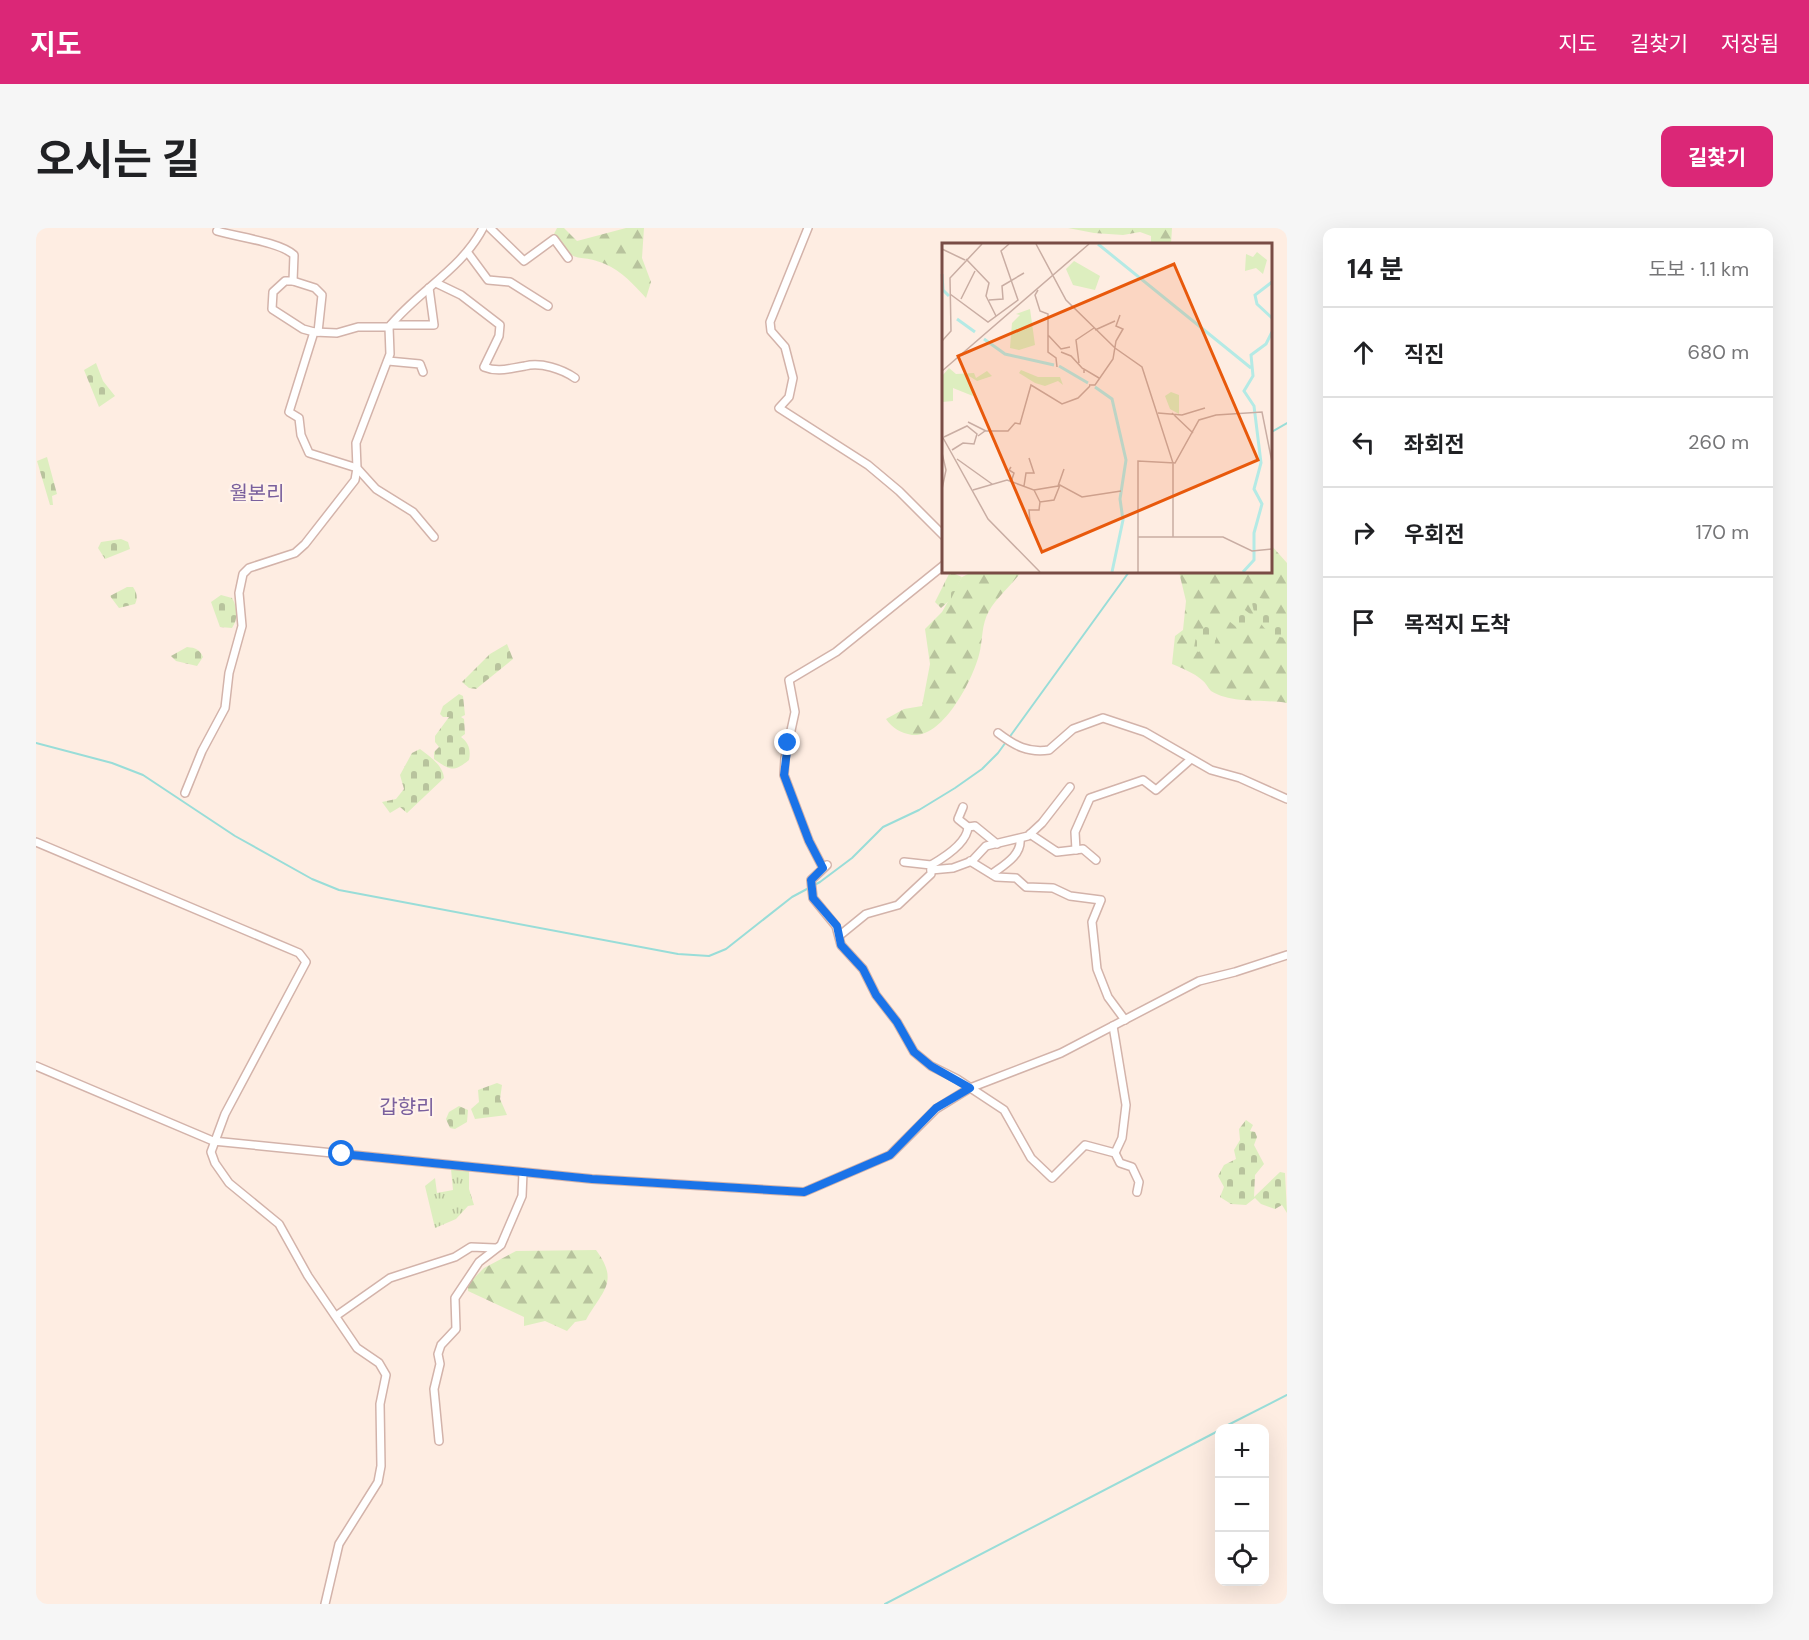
<!DOCTYPE html>
<html lang="ko">
<head>
<meta charset="utf-8">
<style>
	:root { --surface:#fff; --page:#f6f6f6; --text:#202124; --muted:#757577; --line:#e0e0e0; --accent:#db2777 }
	body { margin:0; font-family:"DM Sans","Noto Sans KR",sans-serif; background:var(--page); color:var(--text) }
	.controls { position:absolute; right:18px; bottom:18px; display:grid; overflow:hidden; border-radius:12px; box-shadow:0 6px 24px #0002 }
	.controls button { width:54px; height:54px; display:grid; place-items:center; padding:0; border:0; border-bottom:2px solid var(--line); background:var(--surface); color:var(--text); font:30px sans-serif }
	.stop { position:absolute; width:18px; height:18px; margin:-14px; border:4px solid #1a73e8; border-radius:50%; background:#fff }
	.stop.end { background:#1a73e8; border-color:#fff; box-shadow:0 2px 6px #0008 }
	.list { margin:0; padding:0; list-style:none }
	h2 { display:flex; justify-content:space-between; align-items:center; height:78px; margin:0; padding:0 24px; font-size:26px }
	h2 small { font-size:20px; font-weight:400; color:var(--muted) }
	.list li { display:grid; grid-template-columns:39px 1fr auto; gap:18px; align-items:center; box-sizing:border-box; height:90px; padding:0 24px; border-top:2px solid var(--line) }
	.list b { display:block; font-size:22px; white-space:nowrap }
	.list em { font-size:20px; font-style:normal; color:var(--muted) }
	.icon { flex:none; width:33px; height:33px; fill:none; stroke:currentColor; stroke-width:2; stroke-linecap:round; stroke-linejoin:round }
	.map { position:relative; flex:none; width:1251px; height:1376px; overflow:hidden; border-radius:12px }
	header { display:flex; align-items:center; gap:36px; box-sizing:border-box; height:84px; padding:0 30px; background:var(--accent); color:#fff }
	header strong { font-size:28px }
	nav { display:flex; gap:33px; margin-inline-start:auto; font-size:21px }
	.intro { display:flex; align-items:center; justify-content:space-between; box-sizing:border-box; height:144px; padding:0 36px }
	h1 { margin:0; font-size:42px }
	.button { padding:15px 27px; border-radius:12px; background:var(--accent); color:#fff; font-size:21px; font-weight:700 }
	main { display:flex; gap:36px; padding:0 36px }
	aside { flex:1; background:var(--surface); border-radius:12px; box-shadow:0 6px 24px #0002 }
	.map>svg:first-child { display:block }
	.grass { fill:url(#grass-tufts) }
	.forest { fill:url(#forest-firs) }
	.cemetery { fill:url(#cemetery-stones) }
	.lines { fill:none; stroke-linecap:round; stroke-linejoin:round }
	.stream { stroke:#99ddd8; stroke-width:2 }
	.street-casing { stroke:#d3b3aa; stroke-width:10 }
	.street { stroke:#fff; stroke-width:7 }
	.route { stroke:#1a73e8; stroke-width:8 }
	.labels { text-anchor:middle; stroke-width:4.5; stroke-linejoin:round; paint-order:stroke }
	.quarter-label { font-size:20px; fill:#7a609d; stroke:#fff2ea }
	.inset-river { fill:none; stroke:#b4eae5; stroke-width:3 }
	.inset-road { fill:none; stroke:#c9ada3; stroke-width:1.5 }
	.view { fill:#e8590c; fill-opacity:0.15; stroke:#e8590c; stroke-width:3 }
	.inset-edge { fill:none; stroke:#794c45; stroke-width:3 }
</style>
</head>
<body>
<header>
<strong>지도</strong>
<nav><a>지도</a><a>길찾기</a><a>저장됨</a></nav>
</header>
<div class="intro"><h1>오시는 길</h1><a class="button">길찾기</a></div>
<main>
<div class="map">
<svg width="1251" height="1376" viewBox="0 0 1251 1376">
	<defs>
		<pattern id="grass-tufts" width="24" height="20" patternUnits="userSpaceOnUse" patternTransform="scale(1.5)"><rect width="24" height="20" fill="#ddeebf"/><path d="M3 7l-1-3M5 7V3M7 7l1-3M15 17l-1-3M17 17v-4M19 17l1-3" fill="none" stroke="#b8c39d"/></pattern>
		<pattern id="forest-firs" width="22" height="20" patternUnits="userSpaceOnUse" patternTransform="scale(1.5)"><rect width="22" height="20" fill="#ddeebf"/><path d="M5 1l3.5 6h-7zM16 11l3.5 6h-7z" fill="#b8c39d"/></pattern>
		<pattern id="cemetery-stones" width="16" height="16" patternUnits="userSpaceOnUse" patternTransform="scale(1.5)"><rect width="16" height="16" fill="#ddeebf"/><path d="M2 7V4a2 2 0 0 1 4 0v3zM10 15v-3a2 2 0 0 1 4 0v3z" fill="#b8c39d"/></pattern>
	</defs>
	<rect width="100%" height="100%" fill="#feede2"/>
	<polygon class="grass" points="415,941 433,943 433,961 438,977 432,978 420,991 399,1000 389,958 399,950 401,965 417,962"/>
	<g class="forest">
		<path d="M521,0H528L541,13L590,0H608L606,30L615,54L610,70C598,57 586,43 569,36C540,24 540,39 517,8Z"/>
		<polygon points="1032,0 1136,0 1135,16 1112,16 1115,14 1115,8 1104,4 1087,7 1058,5"/>
		<path d="M1235,317L1251,335V475C1229,471 1195,476 1175,463C1172,460 1170,455 1166,452C1158,445 1146,440 1136,436L1139,408L1147,402L1150,373L1143,344H1234Z"/>
		<path d="M936,344H985C976,357 961,369 953,383C945,397 947,412 943,427C936,453 907,510 876,507C865,505 856,500 850,491L868,481L886,478L894,436L889,401L906,384L926,349Z"/>
		<path d="M560,1022C584,1054 566,1063 550,1092L539,1094L531,1103L509,1093L488,1098V1089L432,1063V1056L448,1040L480,1023Z"/>
	</g>
	<g class="cemetery">
		<polygon points="60,135 67,153 79,168 63,179 48,142"/>
		<polygon points="11,229 21,266 16,268 17,277 14,277 1,233"/>
		<polygon points="85,311 92,314 94,321 69,331 62,320 65,314"/>
		<polygon points="914,344 926,349 915,371 905,380 899,374"/>
		<path d="M91,359H97C101,365 102,370 99,376L83,380L74,368Z"/>
		<path d="M185,367L196,370C202,380 202,391 196,400L184,399L175,374Z"/>
		<path d="M1220,369L1227,371L1251,399L1249,410C1231,409 1216,389 1216,372Z"/>
		<polygon points="1205,379 1218,389 1205,403 1193,393 1190,386"/>
		<polygon points="1171,397 1183,400 1178,418 1162,424 1158,420 1160,408"/>
		<polygon points="471,416 477,431 440,461 433,460 426,454 454,426"/>
		<path d="M151,419C160,420 163,421 167,429L161,438L140,433L135,428Z"/>
		<path d="M423,466L427,468L429,487L425,489L428,491L429,506L425,509C433,515 435,522 433,532C417,545 414,542 398,531V524L403,519L399,514V508L413,489H407L404,486L407,478Z"/>
		<path d="M384,521C393,528 407,537 408,550L371,585L364,579L354,585L346,574L360,571L368,561L364,547L376,525Z"/>
		<polygon points="461,855 466,857 464,871 471,887 439,891 435,881 443,874 442,862"/>
		<polygon points="423,878 432,882 431,894 419,901 414,900 410,891 413,884"/>
		<polygon points="1210,892 1217,897 1214,903 1219,904 1221,909 1218,917 1228,936 1219,947 1218,969 1244,944 1249,945 1251,985 1246,977 1239,981 1225,976 1219,970 1210,977 1195,976 1184,969 1188,959 1182,948 1188,937 1200,931 1198,922 1204,912 1203,901"/>
	</g>
	<g class="lines">
		<g class="stream">
			<polyline points="1234,205 1251,195"/>
			<polyline points="0,515 76,535 107,547 199,608 276,651 303,662 642,726 673,728 690,721 756,669 784,654 816,630 847,599 883,582 919,560 946,541 962,525 1093,344"/>
			<polyline points="1186,1200 1251,1167"/>
			<polyline points="849,1376 1184,1202"/>
		</g>
		<defs>
			<g id="street">
				<polyline points="454,0 488,33 518,11 532,30"/>
				<polyline points="772,0 734,94 735,103 749,119 757,150 753,169 743,180 832,237 863,263 908,308"/>
				<path d="M181,3C201,9 244,14 258,27L257,53H249L237,64L236,81L267,101L278,104"/>
				<polyline points="432,25 452,52 474,54 512,78"/>
				<polyline points="257,53 279,60 286,67 282,104"/>
				<path d="M400,55L425,67L464,97L463,108L448,139C463,145 474,140 489,138C505,134 526,141 539,150"/>
				<polyline points="355,97 398,97 393,60"/>
				<polyline points="353,99 354,126 320,215 321,240 340,261 377,284 398,309"/>
				<polyline points="352,133 384,136 387,144"/>
				<path d="M962,505C979,518 992,525 1013,522L1037,501L1067,490L1109,504L1175,542L1204,550L1251,571"/>
				<path d="M149,565L166,523L189,480L193,445L206,398L203,365L207,346L213,340L259,325L269,316L319,252L321,240L273,225L265,207L263,190L253,184L278,104L301,105L322,99H353C383,62 425,42 447,0"/>
				<polyline points="932,599 939,598 961,616"/>
				<polyline points="994,606 1021,624 1047,621 1060,632"/>
				<polyline points="0,614 263,725 270,734 189,886 175,924 179,935 193,955 243,996 272,1048 321,1120 343,1135 350,1147 344,1176 345,1238 342,1254 303,1316 289,1376"/>
				<polyline points="1040,622 1039,604 1054,570 1107,552 1120,562 1154,532"/>
				<polyline points="934,633 960,649 980,650 990,659 1017,660 1034,668 1065,672 1056,694 1061,741 1072,769 1089,792"/>
				<polyline points="791,637 775,652 777,670 800,698 805,717 827,741 840,767 861,794 878,824 895,838 921,851 968,882 995,930 1016,950 1049,917 1079,925 1084,935 1096,939 1103,954 1101,964"/>
				<path d="M895,637C909,629 931,615 932,599L922,591L927,579"/>
				<polyline points="787,640 773,613 748,547 749,530 759,484 753,452 800,424 908,337"/>
				<polyline points="895,642 917,640 936,633 950,618 992,608 1006,595 1034,559"/>
				<path d="M956,646C968,637 986,627 984,611"/>
				<polyline points="803,708 830,686 862,677 895,646 895,637 868,634"/>
				<polyline points="1077,798 1090,877 1086,910 1079,925"/>
				<polyline points="0,838 177,913 556,951 768,964 854,927 900,881 934,860 1025,825 1163,753 1199,744 1251,727"/>
				<polyline points="300,1088 354,1050 419,1029 435,1019 459,1020"/>
				<polyline points="403,1213 398,1161 404,1136 402,1126 405,1117 420,1101 419,1070 443,1034 465,1017 486,968 487,944"/>
			</g>
		</defs>
		<use href="#street" class="street-casing"/>
		<use href="#street" class="street"/>
	</g>
	<g class="lines">
		<polyline class="route" points="306,926 556,951 768,964 854,927 900,880 934,860 895,838 878,824 861,794 840,767 827,741 805,717 801,698 777,670 775,652 787,640 773,613 748,547 752,515"/>
	</g>
	<g class="labels">
		<g class="quarter-label">
			<text x="221" y="272">월본리</text>
			<text x="371" y="886">갑향리</text>
		</g>
	</g>
	<g transform="translate(906 15)">
		<rect width="330" height="330" fill="#feede2"/>
		<path d="M132,18L158,33L153,47L131,42L124,26Z" fill="#ddeebf"/>
		<path d="M315,9L325,17L321,31L314,25L303,28L304,11L311,14ZM88,66L93,102L77,107L68,105L70,80L78,72L74,71ZM7,125L14,131L32,130L34,135L45,128L50,133L35,138L27,133L31,153L11,145V158L0,159V133ZM79,127L96,134H118L121,142L116,138L103,143L93,140L77,130ZM229,149L237,152V171L228,166L223,153Z" fill="#ddeebf"/>
		<path class="inset-river" d="M156,1L309,125M0,31L1,47L7,53M330,39L313,52L315,61L330,75M15,76L33,89M42,96L63,111L112,122M117,123L146,140M153,144L170,156L184,217L178,256L181,277L170,329M301,329L312,317V290L320,261L312,246L319,220L312,163L302,148L311,133L309,112L324,101L330,89"/>
		<path class="inset-road" d="M94,1L124,57L173,105L200,124L231,220V294M0,6L23,17M24,16L47,40L44,53L54,73M96,47L93,52L98,68L106,71V109L114,115L115,124M8,51L46,79L76,57L59,8L67,1M19,56L33,28M47,57L61,56L60,43L82,30M153,87L173,78M106,92L119,106L128,104M0,98L9,88L8,35L40,1M119,109L129,113L141,126M137,120L134,97L152,85M0,128L147,1M142,130V126L157,135M147,142H153L171,116L174,98L181,86L174,83L178,72M216,170L240,172L263,165M230,170L251,190M26,179L44,188M0,193L46,276L98,329M36,193L43,188H66L73,180L78,181L89,142L120,161L136,155L148,143M2,194L25,183L35,191L32,201L21,200L10,207M0,210L4,227L0,246M15,216L50,241M69,224L67,227L72,230L69,239M82,243L84,230H92L87,215M31,247L65,237L92,247L98,259L112,257L118,242L140,254L179,248M92,247L116,243L122,226M88,280L87,267H97L98,259M196,294V218L233,220L257,177L274,172L320,169L330,219M196,329V294H281L310,308L330,306"/>
		<path class="view" d="M232,21L316,217L100,309L16,113Z"/>
		<rect width="330" height="330" class="inset-edge"/>
	</g>
</svg>
<div class="controls">
<button>+</button>
<button>−</button>
<button><svg class="icon" aria-label="locate" viewBox="0 0 24 24"><circle cx="12" cy="12" r="6"/><path d="M12 2v4M12 18v4M2 12h4M18 12h4"/></svg></button>
</div>
<div class="stop" style="left:306px;top:926px"></div>
<div class="stop end" style="left:752px;top:515px"></div>
</div>
<aside>
<h2>14 분<small>도보 · 1.1 km</small></h2>
<ul class="list">
<li><svg class="icon" aria-label="ahead" viewBox="0 0 24 24"><path d="M12 20V5M6 11l6-6 6 6"/></svg><div><b>직진</b></div><em>680 m</em></li>
<li><svg class="icon" aria-label="left" viewBox="0 0 24 24"><path d="M17 20v-9H6M10 6l-5 5 5 5"/></svg><div><b>좌회전</b></div><em>260 m</em></li>
<li><svg class="icon" aria-label="right" viewBox="0 0 24 24"><path d="M7 20v-9h11M14 6l5 5-5 5"/></svg><div><b>우회전</b></div><em>170 m</em></li>
<li><svg class="icon" aria-label="arrive" viewBox="0 0 24 24"><path d="M6 21V4h12l-3 4 3 4H6"/></svg><div><b>목적지 도착</b></div></li>
</ul>
</aside>
</main>
</body>
</html>
